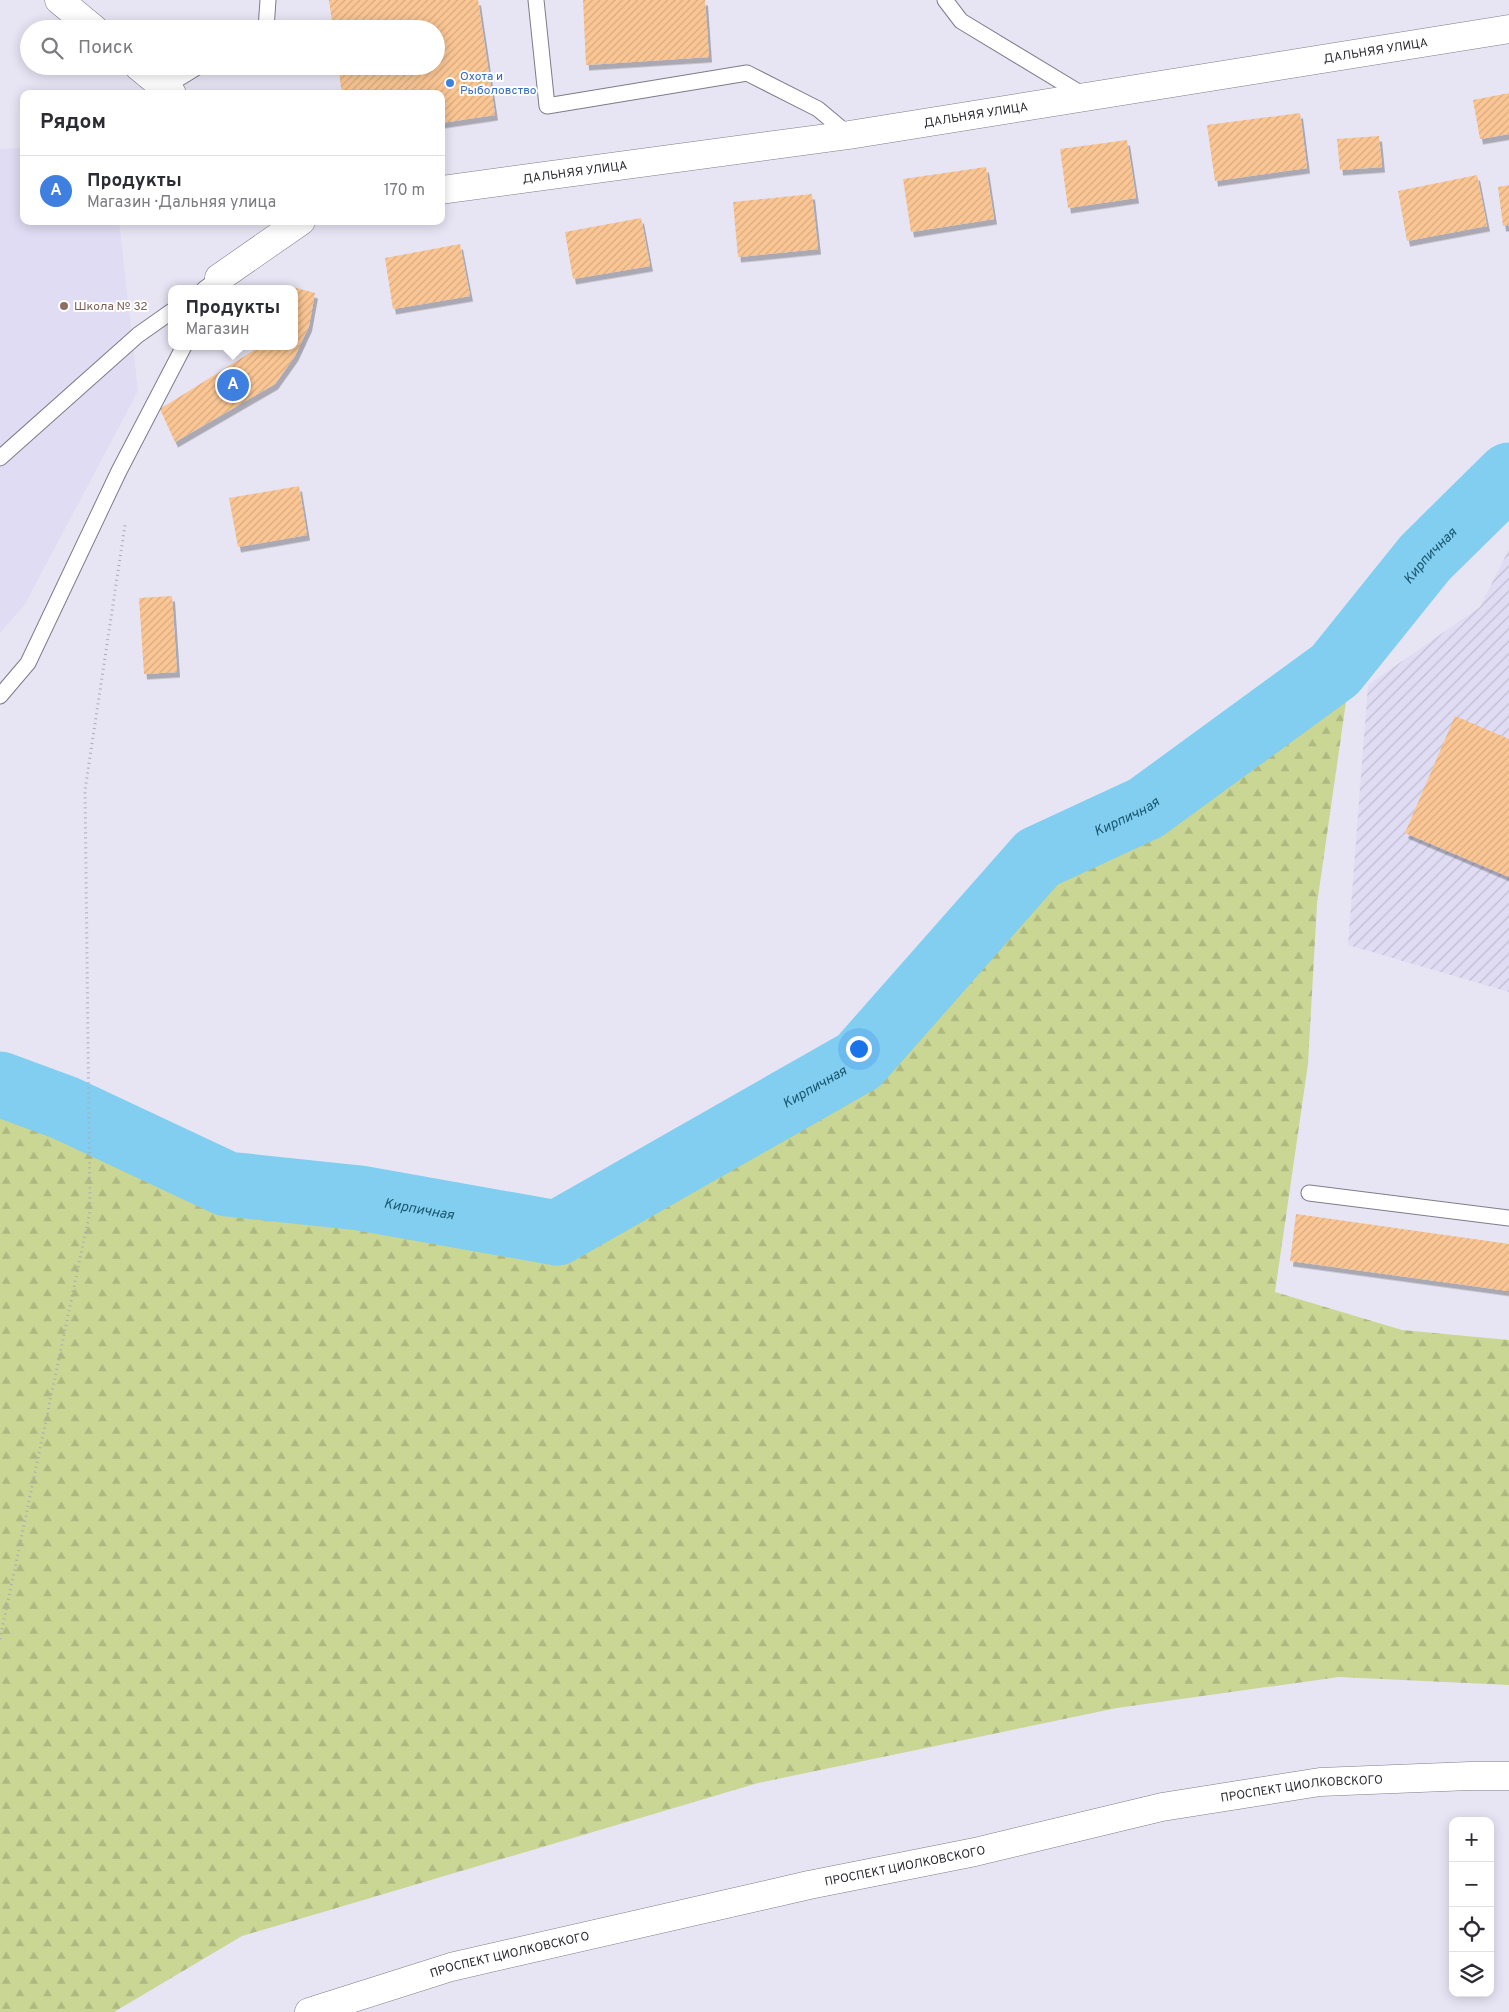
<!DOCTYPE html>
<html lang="ru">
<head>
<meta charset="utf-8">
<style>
	:root { --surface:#fff; --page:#f2f2f3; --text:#2b2b33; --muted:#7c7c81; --line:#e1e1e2; --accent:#db2777 }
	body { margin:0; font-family:Overpass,sans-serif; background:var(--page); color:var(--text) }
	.controls { position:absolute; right:15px; bottom:15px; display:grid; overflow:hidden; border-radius:10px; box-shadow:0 2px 12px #0003 }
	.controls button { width:45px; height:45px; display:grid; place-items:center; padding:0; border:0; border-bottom:1px solid var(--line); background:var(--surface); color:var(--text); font:25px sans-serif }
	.you { position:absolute; left:858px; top:1048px; width:18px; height:18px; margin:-12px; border:4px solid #fff; border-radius:50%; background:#1a73e8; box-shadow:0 0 0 8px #1a73e833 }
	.badge { display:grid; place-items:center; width:32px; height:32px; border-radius:50%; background:var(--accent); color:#fff; font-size:16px; font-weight:700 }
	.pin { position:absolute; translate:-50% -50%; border:2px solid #fff; box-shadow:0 1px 5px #0006 }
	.popup { position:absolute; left:168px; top:285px; width:130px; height:65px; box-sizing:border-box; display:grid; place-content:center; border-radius:10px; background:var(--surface); filter:drop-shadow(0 1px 4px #0005); font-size:16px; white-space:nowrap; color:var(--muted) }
	.popup b { font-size:19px; color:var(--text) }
	.popup::after { content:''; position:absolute; left:50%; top:100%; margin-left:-10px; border:10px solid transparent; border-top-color:var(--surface) }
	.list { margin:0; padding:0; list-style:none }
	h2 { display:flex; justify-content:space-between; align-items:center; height:65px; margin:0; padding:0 20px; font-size:21px }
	h2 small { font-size:16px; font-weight:400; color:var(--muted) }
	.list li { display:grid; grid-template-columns:32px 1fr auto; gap:15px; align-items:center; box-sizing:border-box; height:70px; padding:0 20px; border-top:1px solid var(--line) }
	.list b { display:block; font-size:19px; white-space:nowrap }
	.list p { margin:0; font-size:16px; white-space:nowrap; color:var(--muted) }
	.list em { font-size:16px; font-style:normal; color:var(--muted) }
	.icon { flex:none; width:28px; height:28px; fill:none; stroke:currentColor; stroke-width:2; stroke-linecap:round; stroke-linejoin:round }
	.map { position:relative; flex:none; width:1509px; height:2012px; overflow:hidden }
	.search { position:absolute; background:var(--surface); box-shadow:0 2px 12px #0003; left:20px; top:20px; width:425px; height:55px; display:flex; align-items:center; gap:12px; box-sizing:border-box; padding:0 18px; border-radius:28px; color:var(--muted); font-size:19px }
	.panel { position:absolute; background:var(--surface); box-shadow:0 2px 12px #0003; left:20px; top:90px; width:425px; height:135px; border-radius:10px }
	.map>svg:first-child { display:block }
	.built { fill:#dfdcf3 }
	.industrial { fill:url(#industrial-furrows) }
	.forest { fill:url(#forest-firs) }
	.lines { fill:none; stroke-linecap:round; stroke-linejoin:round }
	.river { stroke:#82cef0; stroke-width:65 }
	.building { fill:url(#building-hatch); filter:url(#shadow) }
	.lane-casing { stroke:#7e7c8a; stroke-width:17 }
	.street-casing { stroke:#7e7c8a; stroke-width:29 }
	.secondary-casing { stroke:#7e7c8a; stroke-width:29 }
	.path { stroke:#abaab6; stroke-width:3; stroke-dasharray:1 4; stroke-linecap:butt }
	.lane { stroke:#fff; stroke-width:15 }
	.street { stroke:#fff; stroke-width:28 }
	.secondary { stroke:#fff; stroke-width:28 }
	.shop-dot { fill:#3f7fe0; stroke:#fff; stroke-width:2 }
	.education-dot { fill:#8d6e63; stroke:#fff; stroke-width:2 }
	.labels { text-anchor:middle; stroke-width:4; stroke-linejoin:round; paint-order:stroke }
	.street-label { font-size:12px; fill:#2a292f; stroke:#fff }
	.shop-label { font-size:12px; fill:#366cbe; stroke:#fff; text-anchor:start }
	.education-label { font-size:12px; fill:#785e54; stroke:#fff; text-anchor:start }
	.water-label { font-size:14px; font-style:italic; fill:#19566d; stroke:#fff }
</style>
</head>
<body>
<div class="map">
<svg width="1509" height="2012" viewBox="0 0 1509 2012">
	<defs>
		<pattern id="industrial-furrows" width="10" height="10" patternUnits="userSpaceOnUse" patternTransform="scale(1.25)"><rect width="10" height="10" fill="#dfdcf3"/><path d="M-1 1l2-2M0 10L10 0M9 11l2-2" fill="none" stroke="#c0bdd1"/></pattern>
		<pattern id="forest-firs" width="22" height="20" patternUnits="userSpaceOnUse" patternTransform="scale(1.25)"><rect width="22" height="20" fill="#cad694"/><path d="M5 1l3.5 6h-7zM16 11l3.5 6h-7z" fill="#aeb880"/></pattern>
		<pattern id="building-hatch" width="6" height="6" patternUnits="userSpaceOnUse" patternTransform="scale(1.25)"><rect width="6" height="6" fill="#fbc694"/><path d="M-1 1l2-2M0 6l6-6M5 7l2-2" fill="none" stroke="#d7aa80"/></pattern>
		<filter id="shadow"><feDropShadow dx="3" dy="5.5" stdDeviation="0" flood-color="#0004"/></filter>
	</defs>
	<rect width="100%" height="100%" fill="#e7e5f4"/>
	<polygon class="built" points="24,148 24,221 119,221 138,391 25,604 0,633 0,149"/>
	<polygon class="industrial" points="1509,549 1509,992 1348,945 1368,685 1480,607"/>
	<polygon class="forest" points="1350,674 1317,904 1308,1064 1275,1292 1402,1330 1509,1340 1509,1685 1339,1677 1117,1708 758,1783 242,1936 114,2012 0,2012 0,1099 91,1107 274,1199 595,1236 918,1034 1067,853"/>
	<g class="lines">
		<path class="river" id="s1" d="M0,1084L65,1108L227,1184L360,1198L557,1233L859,1061L1038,858L1146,808L1335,670L1425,558L1509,475"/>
	</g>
	<g class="building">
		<polygon points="329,0 478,0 495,115 441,123 441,94 342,94 338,66 436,66 436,29 333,29"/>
		<polygon points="583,0 705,0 709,57 586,65"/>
		<polygon points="1509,93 1509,134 1480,139 1473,100"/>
		<polygon points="1300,113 1307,168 1215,181 1207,125"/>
		<polygon points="1379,136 1382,167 1340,170 1337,139"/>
		<polygon points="1127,140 1136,198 1068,208 1060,149"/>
		<polygon points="986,167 994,219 911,232 903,179"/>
		<polygon points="1477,175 1487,226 1407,241 1398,191"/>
		<polygon points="1509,185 1509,226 1503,226 1498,187"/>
		<polygon points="812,194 818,249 738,257 733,202"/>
		<polygon points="641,218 650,266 573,279 565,232"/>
		<polygon points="460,244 470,296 393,309 385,258"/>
		<polygon points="289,286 315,293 309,326 295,356 275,384 175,442 160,409 261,346 294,346 294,289 289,289"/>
		<polygon points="299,486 307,535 238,547 229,498"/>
		<polygon points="172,596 177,672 144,674 139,598"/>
		<polygon points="1455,716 1509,739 1509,877 1405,833"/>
		<polygon points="1296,1214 1509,1244 1509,1291 1290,1261"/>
	</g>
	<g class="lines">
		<defs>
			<g id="lane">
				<polyline points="536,0 547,106 747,73 818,109 849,135"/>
				<polyline points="945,0 961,21 1085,96"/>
				<polyline points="266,29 268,0"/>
				<polyline points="163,88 199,66"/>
				<polyline points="204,289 219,278"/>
				<polyline points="0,458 138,335 172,311"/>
				<polyline points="0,696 28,663 119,471 184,346"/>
				<polyline points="1309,1193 1509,1218"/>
			</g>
			<g id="street">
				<polyline points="59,0 94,29"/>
				<polyline points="138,66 172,94"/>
			</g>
			<g id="secondary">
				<path id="s2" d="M441,190L849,135L1509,29"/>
				<polyline points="219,278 301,221"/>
				<path id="s3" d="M309,2012L451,1967L809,1885L975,1852L1162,1807L1320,1782L1470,1776H1509"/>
			</g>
		</defs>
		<use href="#lane" class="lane-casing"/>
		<use href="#street" class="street-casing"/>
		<use href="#secondary" class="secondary-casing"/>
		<polyline class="path" points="0,1639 90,1211 85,790 125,525"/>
		<use href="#lane" class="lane"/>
		<use href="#street" class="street"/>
		<use href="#secondary" class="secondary"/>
	</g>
	<circle class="shop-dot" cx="450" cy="83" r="5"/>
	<circle class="education-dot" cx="64" cy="306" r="5"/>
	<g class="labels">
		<g class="street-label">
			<text dy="4" stroke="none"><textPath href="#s2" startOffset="945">ДАЛЬНЯЯ УЛИЦА</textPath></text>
			<text dy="4" stroke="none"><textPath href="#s2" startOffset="540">ДАЛЬНЯЯ УЛИЦА</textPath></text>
			<text dy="4" stroke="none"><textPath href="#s2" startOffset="135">ДАЛЬНЯЯ УЛИЦА</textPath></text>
			<text dy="4" stroke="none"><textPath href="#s3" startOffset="1019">ПРОСПЕКТ ЦИОЛКОВСКОГО</textPath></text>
			<text dy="4" stroke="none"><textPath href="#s3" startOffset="614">ПРОСПЕКТ ЦИОЛКОВСКОГО</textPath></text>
			<text dy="4" stroke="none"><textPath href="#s3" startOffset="209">ПРОСПЕКТ ЦИОЛКОВСКОГО</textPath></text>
		</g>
		<g class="shop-label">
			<text x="460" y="80">Охота и<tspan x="460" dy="14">Рыболовство</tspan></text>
		</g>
		<g class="education-label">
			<text x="74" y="310">Школа № 32</text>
		</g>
		<g class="water-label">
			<text dy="5" stroke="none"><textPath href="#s1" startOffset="1702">Кирпичная</textPath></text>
			<text dy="5" stroke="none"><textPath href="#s1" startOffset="1298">Кирпичная</textPath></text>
			<text dy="5" stroke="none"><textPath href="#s1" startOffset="878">Кирпичная</textPath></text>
			<text dy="5" stroke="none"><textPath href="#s1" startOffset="442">Кирпичная</textPath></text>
		</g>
	</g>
</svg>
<div class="controls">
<button>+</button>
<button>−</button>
<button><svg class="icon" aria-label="locate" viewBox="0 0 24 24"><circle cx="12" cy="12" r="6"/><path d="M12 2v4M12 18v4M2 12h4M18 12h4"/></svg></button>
<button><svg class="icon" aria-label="layers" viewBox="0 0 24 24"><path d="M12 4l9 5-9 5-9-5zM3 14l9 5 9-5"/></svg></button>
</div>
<div class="you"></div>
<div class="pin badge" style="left:233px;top:385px;background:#3f7fe0">A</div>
<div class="popup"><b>Продукты</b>Магазин</div>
<div class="search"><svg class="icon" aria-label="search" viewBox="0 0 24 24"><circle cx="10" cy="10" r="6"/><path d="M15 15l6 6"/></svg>Поиск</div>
<section class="panel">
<h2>Рядом<small></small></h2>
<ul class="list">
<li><span class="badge" style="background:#3f7fe0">A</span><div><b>Продукты</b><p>Магазин · Дальняя улица</p></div><em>170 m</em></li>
</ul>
</section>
</div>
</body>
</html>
